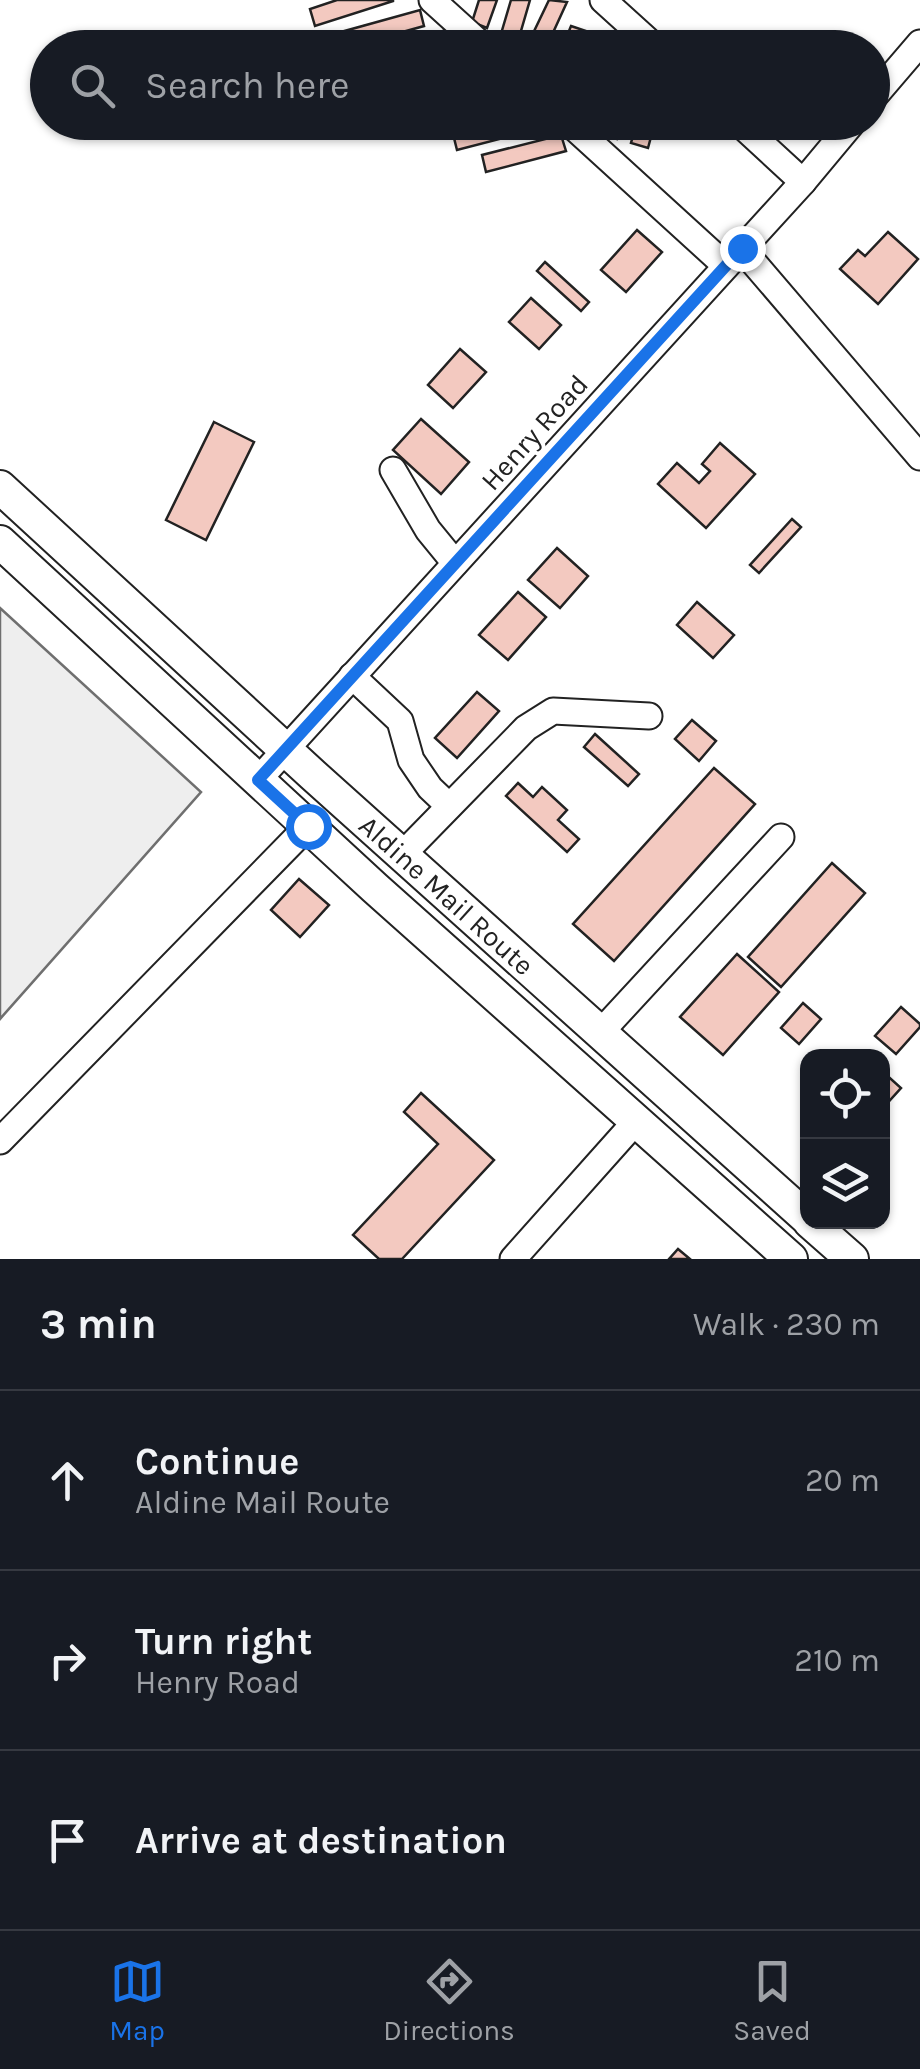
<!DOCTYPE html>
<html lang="en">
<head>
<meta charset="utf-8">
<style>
	:root { --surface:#171b24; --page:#20242c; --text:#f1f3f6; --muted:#9ea1a6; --line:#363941; --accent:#1a73e8 }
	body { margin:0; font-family:Karla,sans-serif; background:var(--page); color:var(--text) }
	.controls { position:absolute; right:30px; bottom:30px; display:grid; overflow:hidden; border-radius:20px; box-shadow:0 2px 8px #0004 }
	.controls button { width:90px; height:90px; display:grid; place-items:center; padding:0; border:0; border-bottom:2px solid var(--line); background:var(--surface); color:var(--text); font:50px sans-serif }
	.stop { position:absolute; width:30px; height:30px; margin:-22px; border:8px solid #1a73e8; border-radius:50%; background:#fff }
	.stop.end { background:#1a73e8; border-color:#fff; box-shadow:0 2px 10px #0008 }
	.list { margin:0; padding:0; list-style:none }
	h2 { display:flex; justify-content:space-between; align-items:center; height:130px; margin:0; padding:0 40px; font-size:42px }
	h2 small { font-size:32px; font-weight:400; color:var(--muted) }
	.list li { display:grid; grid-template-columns:65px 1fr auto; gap:30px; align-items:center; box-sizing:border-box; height:180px; padding:0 40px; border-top:2px solid var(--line) }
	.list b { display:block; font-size:38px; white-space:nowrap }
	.list p { margin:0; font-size:32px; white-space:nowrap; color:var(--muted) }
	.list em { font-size:32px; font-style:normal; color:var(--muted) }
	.icon { flex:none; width:55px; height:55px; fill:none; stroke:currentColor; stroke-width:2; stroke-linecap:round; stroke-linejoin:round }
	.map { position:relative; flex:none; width:920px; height:1259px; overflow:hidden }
	.search { position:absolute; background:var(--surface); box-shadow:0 2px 8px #0004; left:30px; right:30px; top:30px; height:110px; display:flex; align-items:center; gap:25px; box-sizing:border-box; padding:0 35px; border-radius:55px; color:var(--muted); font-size:38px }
	.sheet { height:670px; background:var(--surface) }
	nav { display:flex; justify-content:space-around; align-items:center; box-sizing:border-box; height:140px; border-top:2px solid var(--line); background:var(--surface); font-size:28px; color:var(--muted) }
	nav a { display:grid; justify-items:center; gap:5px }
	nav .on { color:var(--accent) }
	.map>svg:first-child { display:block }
	.green { fill:#eee; stroke:#6f6f6f; stroke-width:2.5 }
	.building { fill:#f3c9c0; stroke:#222; stroke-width:2.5 }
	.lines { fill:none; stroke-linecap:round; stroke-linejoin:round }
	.minor-casing { stroke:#222; stroke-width:29 }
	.major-casing { stroke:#222; stroke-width:36 }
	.minor { stroke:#fff; stroke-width:25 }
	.major { stroke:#fff; stroke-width:32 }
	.route { stroke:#1a73e8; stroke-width:12 }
	.labels { text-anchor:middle; stroke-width:8; stroke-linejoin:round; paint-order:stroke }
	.street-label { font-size:28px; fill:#222; stroke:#fff }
</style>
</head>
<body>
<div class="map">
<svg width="920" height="1259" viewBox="0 0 920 1259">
	<rect width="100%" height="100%" fill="#fff"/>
	<polygon class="green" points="0,608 201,792 0,1019"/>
	<g class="building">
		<polygon points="337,0 393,0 393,1 315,26 310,9"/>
		<polygon points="479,0 497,0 487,28 472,22"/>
		<polygon points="511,0 530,0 516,48 498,44"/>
		<polygon points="549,0 567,2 546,48 526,48"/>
		<polygon points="420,10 424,26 345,48 341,32"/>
		<polygon points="571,26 586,31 580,48 562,48"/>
		<polygon points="445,30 452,48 399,48"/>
		<polygon points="600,36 615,41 613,48 596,48"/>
		<polygon points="497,122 536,122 538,129 457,150 453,134"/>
		<polygon points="604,122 622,122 617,139 601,135"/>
		<polygon points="637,122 655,122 648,148 631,143"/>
		<polygon points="561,135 566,151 486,172 482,155"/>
		<polygon points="637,230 662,252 626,292 601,270"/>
		<polygon points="888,232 918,259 878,304 840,269 858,250 865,256"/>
		<polygon points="545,262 589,302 581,311 537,271"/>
		<polygon points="531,298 561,325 539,349 509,322"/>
		<polygon points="460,349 486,372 453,408 428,385"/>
		<polygon points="421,419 469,462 441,494 393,450"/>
		<polygon points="214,422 254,442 206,540 166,520"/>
		<polygon points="720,443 755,474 706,528 658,484 677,463 699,483 710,471 702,464"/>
		<polygon points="792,519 801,527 759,573 750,565"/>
		<polygon points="557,548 588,576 560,608 528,580"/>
		<polygon points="518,592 546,617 508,660 479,635"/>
		<polygon points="697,602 734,635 713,658 677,625"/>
		<polygon points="477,692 499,711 457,758 435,738"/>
		<polygon points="692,720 716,741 699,761 675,739"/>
		<polygon points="595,734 639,774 628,786 584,747"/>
		<polygon points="714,768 755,804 614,961 573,924"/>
		<polygon points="518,783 533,797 542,787 567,810 558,820 579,839 567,852 506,796"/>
		<polygon points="832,863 865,893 781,987 748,957"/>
		<polygon points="299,879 329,905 300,937 271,910"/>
		<polygon points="737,954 779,992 723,1055 680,1017"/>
		<polygon points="803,1003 821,1019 799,1044 781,1028"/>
		<polygon points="901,1007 920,1024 920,1027 896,1054 875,1036"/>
		<polygon points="882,1071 901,1088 882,1109"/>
		<polygon points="421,1093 494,1160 402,1259 379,1259 353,1235 438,1144 404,1112"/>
		<polygon points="678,1249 690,1259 669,1259"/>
	</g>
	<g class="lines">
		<defs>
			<g id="minor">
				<polyline points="432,0 485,48"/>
				<polyline points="603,0 656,48"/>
				<polyline points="872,99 920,43"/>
				<polyline points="568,122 726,266"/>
				<polyline points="738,122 803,182"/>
				<polyline points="742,249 920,457"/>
				<polyline points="393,470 428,530 455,563"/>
				<polyline points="352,676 400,721 411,760 430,788 449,806"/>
				<polyline points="258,780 803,182 853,122"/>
				<polyline points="402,855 526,728 553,711 649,716"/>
				<polyline points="599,1034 781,837"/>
				<polyline points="0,1141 308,826"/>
				<polyline points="513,1259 637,1120"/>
			</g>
			<g id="major">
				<path id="s1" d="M0,487L313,775L808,1219"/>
				<polyline points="0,542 375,888 791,1259"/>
				<polyline points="810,1222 852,1259"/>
			</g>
		</defs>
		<use href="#minor" class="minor-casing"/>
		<use href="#major" class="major-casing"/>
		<use href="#minor" class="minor"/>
		<use href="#major" class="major"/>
	</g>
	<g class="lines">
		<polyline class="route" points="308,826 258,780 742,248"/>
	</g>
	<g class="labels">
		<g class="street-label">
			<text transform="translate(534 432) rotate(-48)" y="10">Henry Road</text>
			<text dy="10" stroke="none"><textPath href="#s1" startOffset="605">Aldine Mail Route</textPath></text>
		</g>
	</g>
</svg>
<div class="controls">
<button><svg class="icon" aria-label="locate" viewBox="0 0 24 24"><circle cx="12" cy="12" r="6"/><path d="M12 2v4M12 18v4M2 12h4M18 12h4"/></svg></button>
<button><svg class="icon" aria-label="layers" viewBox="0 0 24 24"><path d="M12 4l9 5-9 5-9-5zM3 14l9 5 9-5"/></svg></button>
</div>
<div class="stop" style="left:308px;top:826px"></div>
<div class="stop end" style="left:742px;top:248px"></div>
<div class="search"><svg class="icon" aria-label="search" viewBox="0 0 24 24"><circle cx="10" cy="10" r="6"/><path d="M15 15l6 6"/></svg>Search here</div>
</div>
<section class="sheet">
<h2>3 min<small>Walk · 230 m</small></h2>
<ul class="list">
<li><svg class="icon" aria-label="ahead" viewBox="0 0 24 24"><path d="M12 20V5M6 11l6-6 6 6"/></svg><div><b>Continue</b><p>Aldine Mail Route</p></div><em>20 m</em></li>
<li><svg class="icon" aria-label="right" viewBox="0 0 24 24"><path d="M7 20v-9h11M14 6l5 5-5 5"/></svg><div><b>Turn right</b><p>Henry Road</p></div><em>210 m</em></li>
<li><svg class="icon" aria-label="arrive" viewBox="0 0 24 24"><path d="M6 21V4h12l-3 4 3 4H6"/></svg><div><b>Arrive at destination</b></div></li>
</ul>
</section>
<nav>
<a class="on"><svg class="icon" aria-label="map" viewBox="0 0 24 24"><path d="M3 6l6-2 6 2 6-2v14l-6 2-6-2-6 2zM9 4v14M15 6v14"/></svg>Map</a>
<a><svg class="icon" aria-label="directions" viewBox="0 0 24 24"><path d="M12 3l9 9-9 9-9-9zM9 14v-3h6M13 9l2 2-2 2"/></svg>Directions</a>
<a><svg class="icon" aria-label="saved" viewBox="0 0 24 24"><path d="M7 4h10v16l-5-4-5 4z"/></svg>Saved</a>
</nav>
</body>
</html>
